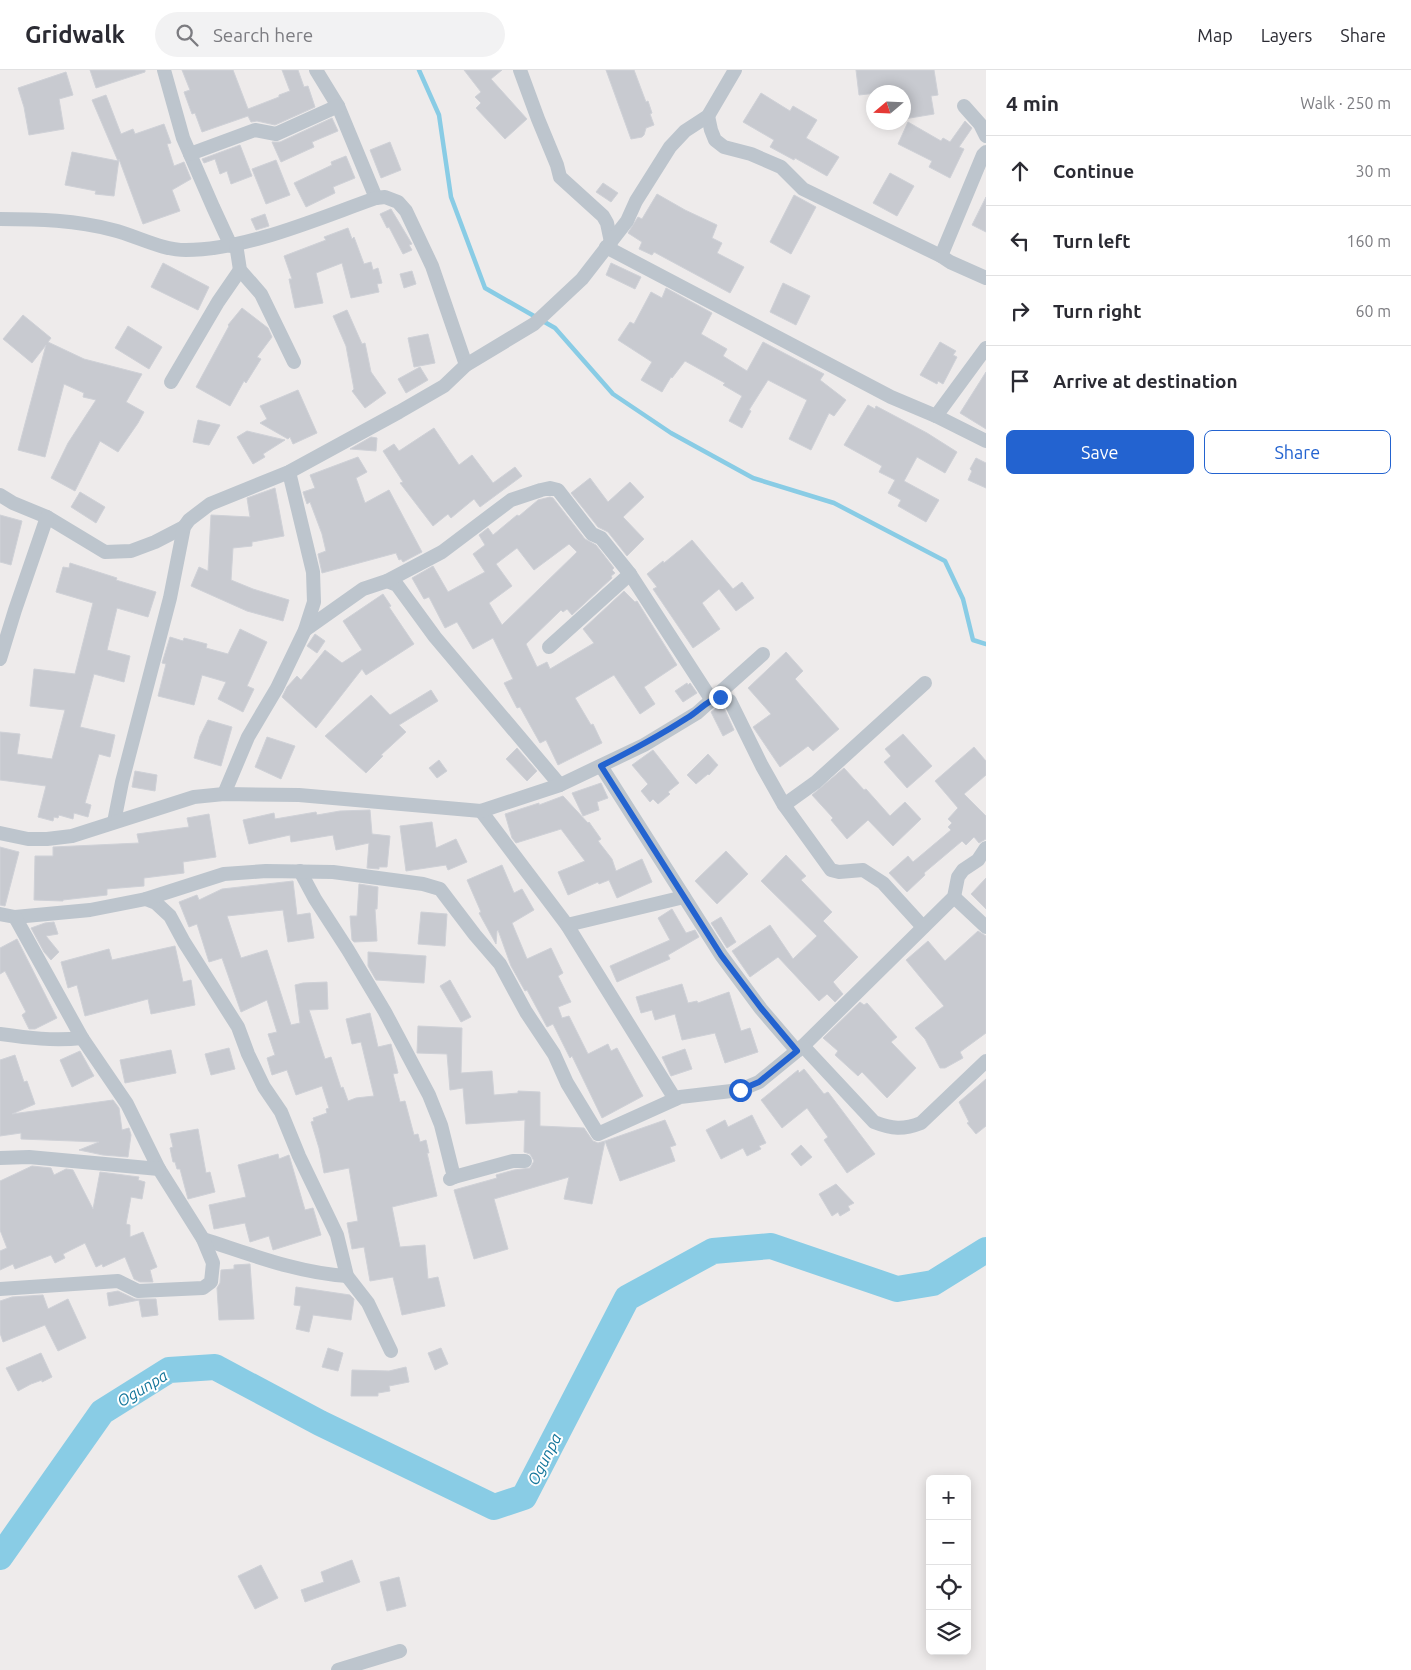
<!DOCTYPE html>
<html lang="en">
<head>
<meta charset="utf-8">
<style>
	:root { --surface:#fff; --page:#f2f2f3; --text:#2b2b33; --muted:#7c7c81; --line:#e1e1e2; --accent:#2363d0 }
	body { margin:0; font-family:Ubuntu,sans-serif; background:var(--page); color:var(--text) }
	.controls { position:absolute; right:15px; bottom:15px; display:grid; overflow:hidden; border-radius:8px; box-shadow:0 2px 12px #0003 }
	.controls button { width:45px; height:45px; display:grid; place-items:center; padding:0; border:0; border-bottom:1px solid var(--line); background:var(--surface); color:var(--text); font:25px sans-serif }
	.compass { position:absolute; left:866px; top:15px; width:45px; height:45px; border-radius:50%; background:var(--surface); box-shadow:0 2px 12px #0003; rotate:251deg }
	.stop { position:absolute; width:15px; height:15px; margin:-11px; border:4px solid #2363d0; border-radius:50%; background:#fff }
	.stop.end { background:#2363d0; border-color:#fff; box-shadow:0 1px 5px #0008 }
	.list { margin:0; padding:0; list-style:none }
	h2 { display:flex; justify-content:space-between; align-items:center; height:65px; margin:0; padding:0 20px; font-size:21px }
	h2 small { font-size:16px; font-weight:400; color:var(--muted) }
	.list li { display:grid; grid-template-columns:32px 1fr auto; gap:15px; align-items:center; box-sizing:border-box; height:70px; padding:0 20px; border-top:1px solid var(--line) }
	.list b { display:block; font-size:19px; white-space:nowrap }
	.list em { font-size:16px; font-style:normal; color:var(--muted) }
	.actions { display:flex; gap:10px; padding:15px 20px }
	.actions a { flex:1; padding:11px 0; border:1px solid var(--accent); border-radius:8px; text-align:center; font-size:18px; color:var(--accent) }
	.actions .main { background:var(--accent); color:#fff }
	.icon { flex:none; width:28px; height:28px; fill:none; stroke:currentColor; stroke-width:2; stroke-linecap:round; stroke-linejoin:round }
	.map { position:relative; flex:none; width:986px; height:1600px; overflow:hidden }
	header { display:flex; align-items:center; gap:30px; box-sizing:border-box; height:70px; padding:0 25px; background:var(--surface); border-bottom:1px solid var(--line) }
	header strong { font-size:24px }
	nav { display:flex; gap:28px; margin-inline-start:auto; font-size:18px }
	.search { width:350px; height:45px; background:var(--page); display:flex; align-items:center; gap:12px; box-sizing:border-box; padding:0 18px; border-radius:28px; color:var(--muted); font-size:19px }
	main { display:flex }
	aside { flex:1; background:var(--surface) }
	.map>svg:first-child { display:block }
	.lines { fill:none; stroke-linecap:round; stroke-linejoin:round }
	.stream { stroke:#89cce5; stroke-width:4.5 }
	.river { stroke:#89cce5; stroke-width:26 }
	.building { fill:#c8cad0; stroke:#cfd1d7; fill-rule:evenodd }
	.street { stroke:#bdc5cd; stroke-width:14 }
	.route { stroke:#2363d0; stroke-width:6 }
	.labels { text-anchor:middle; stroke-width:4; stroke-linejoin:round; paint-order:stroke }
	.water-label { font-size:16px; font-style:italic; fill:#14769b; stroke:#fff }
</style>
</head>
<body>
<header>
<strong>Gridwalk</strong>
<div class="search"><svg class="icon" aria-label="search" viewBox="0 0 24 24"><circle cx="10" cy="10" r="6"/><path d="M15 15l6 6"/></svg>Search here</div>
<nav><a>Map</a><a>Layers</a><a>Share</a></nav>
</header>
<main>
<div class="map">
<svg width="986" height="1600" viewBox="0 0 986 1600">
	<rect width="100%" height="100%" fill="#eeebeb"/>
	<g class="lines">
		<polyline class="stream" points="419,0 439,45 451,127 485,218 555,258 613,324 671,363 753,408 834,433 945,491 963,529 973,570 986,574"/>
		<polyline class="river" points="0,1487 102,1342 169,1300 215,1297 320,1353 494,1437 524,1427 627,1228 713,1181 771,1176 897,1219 933,1213 986,1180"/>
	</g>
	<g class="building">
		<polygon points="90,0 145,0 145,2 96,18"/>
		<polygon points="182,0 233,0 248,39 279,27 279,25 290,21 282,0 298,0 304,17 308,16 315,37 275,55 257,51 251,52 248,46 202,62 195,43 192,44 184,22 190,20"/>
		<polygon points="464,0 502,0 491,9 527,49 505,69 476,38 481,33 475,27 481,22"/>
		<polygon points="606,0 634,0 646,32 648,31 652,43 650,44 654,55 646,58 644,65 642,67 631,69"/>
		<polygon points="856,0 934,0 938,25 931,26 934,44 904,49 904,20 859,25"/>
		<polygon points="66,2 73,25 59,29 64,59 29,65 24,37 18,18"/>
		<polygon points="761,23 790,41 793,36 817,50 806,68 839,87 827,106 795,88 794,90 770,77 774,70 743,52"/>
		<polygon points="106,25 121,64 133,59 135,64 164,54 171,73 167,74 174,96 184,92 191,109 172,120 180,141 143,154 119,89 114,126 95,124 96,121 65,115 72,82 118,91 92,30"/>
		<polygon points="332,48 338,61 312,72 314,77 281,92 272,72 280,72"/>
		<polygon points="965,51 972,58 959,77 964,79 950,108 929,97 932,91 898,74 908,52 941,71 943,68 950,72"/>
		<polygon points="390,72 401,100 381,108 370,80"/>
		<polygon points="240,75 252,106 231,114 227,101 220,104 215,89 204,93 202,89"/>
		<polygon points="346,86 355,108 333,117 335,123 306,137 294,113 332,95 331,92"/>
		<polygon points="276,90 290,125 266,134 252,99"/>
		<polygon points="890,103 914,116 897,146 873,133"/>
		<polygon points="603,113 618,123 611,132 596,122"/>
		<polygon points="657,124 685,140 717,155 712,168 722,173 717,183 744,197 730,223 654,182 652,185 639,179 642,172 628,163 638,147 642,149"/>
		<polygon points="794,125 816,137 791,184 770,172"/>
		<polygon points="986,127 986,162 972,155"/>
		<polygon points="391,139 412,174 409,175 412,180 403,184 389,157 387,158 380,144"/>
		<polygon points="265,144 269,156 256,160 251,149"/>
		<polygon points="348,158 352,169 354,167 364,194 371,192 373,200 378,198 382,213 377,214 379,222 351,228 342,193 316,203 323,233 295,238 289,209 292,209 284,186 326,170 324,167"/>
		<polygon points="163,193 209,217 198,240 151,217"/>
		<polygon points="611,193 641,207 635,219 606,205"/>
		<polygon points="412,201 416,214 404,218 400,204"/>
		<polygon points="783,213 810,226 796,255 770,242"/>
		<polygon points="666,218 712,243 701,264 727,279 723,286 747,301 763,272 824,304 820,310 846,330 834,346 829,343 811,380 789,369 807,330 768,310 749,340 751,341 742,358 729,351 742,326 723,315 725,313 685,291 672,308 671,307 662,322 641,310 652,292 618,270 630,252 634,254 651,222 662,228"/>
		<polygon points="242,238 268,258 272,267 257,287 261,289 246,313 244,311 230,336 196,317 229,256 228,255"/>
		<polygon points="347,240 362,274 365,273 371,302 386,323 365,338 352,321 354,319 346,276 333,246"/>
		<polygon points="23,245 51,268 48,272 84,289 142,304 126,332 144,342 138,353 118,382 100,371 75,421 51,408 68,373 96,330 83,327 84,323 64,314 45,387 18,380 46,275 32,293 3,269"/>
		<polygon points="128,256 162,277 149,299 115,278"/>
		<polygon points="428,264 435,293 414,297 408,268"/>
		<polygon points="940,272 956,281 953,285 957,287 943,314 938,311 937,314 920,305"/>
		<polygon points="420,297 428,310 406,323 398,309"/>
		<polygon points="986,302 986,359 960,343"/>
		<polygon points="298,320 317,363 293,374 290,367 288,369 260,353 267,349 260,336"/>
		<polygon points="868,335 875,339 876,336 927,363 957,382 945,403 917,387 904,411 939,430 926,452 898,436 901,430 888,423 895,410 879,402 882,396 844,375"/>
		<polygon points="198,350 220,355 209,375 193,372"/>
		<polygon points="434,358 459,395 472,385 493,413 515,397 522,406 480,437 474,429 451,448 448,444 433,456 400,413 403,412 383,381 394,374 399,381"/>
		<polygon points="247,361 285,370 263,384 265,387 253,394 237,367"/>
		<polygon points="371,367 377,368 376,381 350,379"/>
		<polygon points="358,387 367,402 356,408 365,433 389,420 422,482 403,492 401,489 399,490 396,483 322,503 318,484 326,481 322,464 310,432 307,434 303,422 315,418 310,405"/>
		<polygon points="976,388 986,393 986,418 968,410 972,401 970,399"/>
		<polygon points="590,408 608,432 630,412 644,427 623,447 644,469 627,486 608,462 598,457 571,423"/>
		<polygon points="275,418 284,466 252,472 252,476 233,478 231,510 253,519 289,530 283,551 247,541 191,516 199,497 208,501 211,445 250,447 247,428"/>
		<polygon points="80,422 105,437 96,453 71,437"/>
		<path d="M550,427L553,428L585,469L596,475L614,498L612,500L615,503L611,506L612,508L572,545L567,539L563,542L561,540L526,574L537,597L547,592L550,599L594,573L583,559L624,521L635,532L637,531L677,595L644,617L655,634L640,644L614,605L575,628L591,655L593,654L602,673L558,695L546,670L540,673L520,637L517,638L504,613L513,609L493,568L473,579L457,552L445,558L429,527L424,529L412,508L433,496L448,522L485,502L473,484L485,475L479,465L488,458L493,465L517,445L519,446L538,430ZM569,474L577,482L502,555L489,533L512,516L496,494L517,478L534,500Z"/>
		<polygon points="0,445 22,451 11,495 0,492"/>
		<polygon points="692,470 733,519 742,512 754,528 736,541 719,519 702,533 720,559 693,578 653,519 657,517 647,504 663,491 664,493"/>
		<polygon points="70,493 117,508 116,510 156,522 148,547 117,538 107,580 130,586 124,612 94,604 80,657 115,665 110,687 99,684 85,733 91,735 88,747 74,743 73,749 59,745 58,748 54,747 53,751 38,747 46,716 0,710 0,662 20,664 17,684 52,689 65,640 30,636 34,599 75,604 93,533 56,522 63,497 69,498"/>
		<polygon points="383,524 391,536 389,537 414,574 366,605 362,599 316,658 282,627 287,617 297,606 301,610 325,580 342,593 362,580 343,551"/>
		<polygon points="240,559 267,572 247,616 254,619 243,642 218,629 226,612 202,605 194,635 158,626 166,594 162,593 170,567 183,571 184,568 207,574 206,578 228,584"/>
		<polygon points="315,564 325,571 317,583 307,576"/>
		<polygon points="786,582 803,601 795,609 839,659 813,681 808,676 780,697 753,657 771,644 748,618"/>
		<polygon points="687,613 688,615 690,613 697,623 683,632 675,621"/>
		<polygon points="431,620 438,631 399,655 406,662 381,685 383,686 366,703 325,666 371,625 390,645"/>
		<polygon points="719,636 724,638 734,660 723,666 711,642"/>
		<polygon points="208,650 232,657 221,696 194,688 200,666"/>
		<polygon points="903,664 932,696 907,718 884,692 891,686 885,679"/>
		<polygon points="267,667 295,676 281,709 255,697"/>
		<polygon points="974,677 986,691 986,705 964,724 986,746 986,769 979,773 974,767 966,775 962,771 924,803 925,805 907,822 889,803 908,786 913,792 951,760 948,757 952,753 948,749 958,738 935,711"/>
		<polygon points="517,678 537,701 527,711 506,689"/>
		<polygon points="653,680 679,713 668,722 670,724 658,734 653,729 650,732 641,721 648,714 632,695"/>
		<polygon points="708,684 718,695 709,705 708,704 696,714 687,705"/>
		<polygon points="439,690 447,701 437,708 429,698"/>
		<polygon points="844,698 864,720 866,719 890,746 905,732 921,749 893,776 868,750 847,769 831,750 833,748 812,725"/>
		<polygon points="135,701 157,705 155,721 132,717"/>
		<polygon points="601,713 608,728 597,732 599,740 583,746 572,723"/>
		<polygon points="563,726 588,753 589,752 601,769 598,771 612,789 616,801 642,789 652,812 617,828 609,810 599,814 598,812 568,825 558,802 585,791 561,759 516,773 512,768 505,744 539,733 539,735"/>
		<polygon points="370,740 372,764 390,766 387,797 379,797 379,799 367,798 369,773 336,780 333,765 291,772 290,765 249,774 243,750 274,743 275,749 316,742 317,745 340,741"/>
		<polygon points="209,744 216,787 183,792 184,803 144,808 144,816 107,819 107,825 63,830 63,831 34,830 35,786 53,786 53,777 139,773 137,764 189,757 187,748"/>
		<polygon points="432,752 436,778 456,769 467,792 448,800 446,795 406,801 400,756"/>
		<polygon points="0,777 19,782 5,836 0,835"/>
		<polygon points="726,781 748,804 717,834 695,811"/>
		<polygon points="786,785 806,806 801,810 832,842 823,851 858,887 833,912 843,924 835,932 827,924 819,931 778,887 750,907 732,881 770,855 793,889 817,866 761,811"/>
		<polygon points="502,795 514,823 522,819 534,840 512,853 527,889 551,878 563,903 558,906 571,932 558,937 562,948 569,946 588,984 608,974 611,981 617,978 643,1026 602,1048 572,986 570,988 553,954 547,957 527,920 525,921 511,896 498,860 497,861 496,874 479,843 481,842 467,810"/>
		<polygon points="986,808 986,839 971,824"/>
		<polygon points="293,811 297,845 310,843 314,868 288,872 283,840 227,846 241,888 267,880 291,955 300,953 295,915 303,913 327,912 328,939 309,940 325,989 331,987 341,1018 343,1017 348,1031 356,1028 374,1026 361,972 352,974 346,949 370,943 378,977 391,974 398,1003 393,1004 400,1032 405,1031 414,1065 418,1064 420,1072 426,1070 429,1083 427,1083 437,1126 392,1137 400,1177 425,1175 428,1209 438,1207 445,1236 402,1245 393,1207 370,1211 364,1177 352,1179 347,1153 358,1151 349,1098 324,1103 319,1078 311,1052 314,1051 313,1048 327,1043 326,1039 329,1038 322,1016 296,1025 287,1000 272,1005 267,988 275,985 268,964 277,962 267,930 241,942 222,888 209,892 197,854 189,857 179,832 197,825 199,830 222,819"/>
		<polygon points="359,814 378,817 377,839 375,839 377,871 354,872 352,870 350,846 357,846"/>
		<polygon points="672,839 686,863 695,860 699,867 668,885 670,889 617,912 610,896 670,870 658,848"/>
		<polygon points="421,842 447,844 445,876 418,874"/>
		<polygon points="721,847 736,872 727,878 711,853"/>
		<polygon points="54,852 58,864 46,866 59,882 51,890 44,882 31,858 45,853"/>
		<polygon points="978,861 986,866 986,963 960,982 963,988 945,998 940,998 925,969 915,958 944,936 906,890 928,871 945,891"/>
		<polygon points="17,869 57,948 35,959 29,959 22,945 26,942 5,901 0,904 0,878"/>
		<polygon points="175,876 183,912 191,910 195,935 151,944 148,929 85,946 77,915 68,918 61,892 109,879 112,890"/>
		<polygon points="368,882 426,886 424,913 376,910 368,896"/>
		<polygon points="450,910 471,947 461,952 440,916"/>
		<polygon points="682,914 688,933 697,931 698,933 729,922 741,961 750,958 758,982 725,993 715,963 682,970 675,944 655,950 652,940 641,943 636,927"/>
		<polygon points="860,932 864,935 867,933 897,967 891,972 916,998 887,1028 862,1002 858,1006 835,985 838,981 823,968"/>
		<polygon points="418,956 462,958 461,1003 492,1001 494,1025 518,1023 518,1021 540,1022 540,1056 584,1058 593,1071 598,1073 605,1071 592,1134 564,1129 569,1107 494,1129 508,1179 474,1189 454,1120 497,1108 496,1105 514,1100 530,1098 534,1091 530,1084 524,1082 525,1050 466,1054 463,1018 450,1020 447,984 417,983"/>
		<polygon points="229,978 235,999 211,1005 205,984"/>
		<polygon points="685,979 692,999 671,1006 662,987"/>
		<polygon points="171,980 176,1003 125,1013 120,990"/>
		<polygon points="80,981 94,1006 72,1017 60,990"/>
		<polygon points="15,985 24,1012 27,1011 35,1034 12,1044 113,1030 119,1038 122,1060 129,1058 131,1065 128,1087 103,1085 79,1080 99,1072 21,1069 21,1063 0,1066 0,990"/>
		<polygon points="804,999 824,1024 828,1022 875,1084 847,1103 824,1070 828,1067 807,1038 782,1058 761,1030 798,1000 799,1003"/>
		<polygon points="986,1009 986,1056 976,1064 967,1053 969,1052 959,1032"/>
		<polygon points="752,1045 766,1073 759,1076 761,1079 747,1086 743,1078 721,1089 706,1060 725,1050 728,1057"/>
		<polygon points="665,1050 676,1075 670,1077 675,1091 620,1111 605,1071"/>
		<polygon points="198,1059 206,1103 210,1102 215,1122 188,1129 180,1099 177,1099 175,1092 173,1092 170,1078 173,1077 170,1064"/>
		<polygon points="801,1075 812,1087 801,1096 791,1084"/>
		<polygon points="278,1084 279,1089 289,1085 305,1140 313,1138 321,1165 273,1180 269,1166 250,1172 245,1153 214,1159 209,1135 246,1127 238,1095"/>
		<polygon points="32,1096 51,1098 54,1105 66,1099 73,1100 93,1139 100,1102 139,1107 138,1110 145,1112 142,1129 131,1127 126,1154 130,1155 130,1167 143,1162 157,1197 150,1200 153,1212 140,1212 134,1209 125,1187 103,1197 102,1194 96,1197 85,1173 63,1184 65,1188 55,1193 51,1185 15,1199 13,1194 0,1200 0,1181 7,1178 0,1160 0,1111"/>
		<polygon points="836,1114 854,1133 848,1136 850,1140 840,1146 838,1142 832,1146 819,1124"/>
		<polygon points="250,1194 254,1249 219,1250 217,1218 220,1213 221,1200 234,1199 234,1195"/>
		<polygon points="296,1217 350,1225 354,1229 351,1250 313,1245 309,1262 296,1259 301,1236 294,1235"/>
		<polygon points="118,1221 135,1229 156,1229 158,1245 142,1247 139,1230 109,1236 107,1223"/>
		<polygon points="43,1225 48,1239 68,1229 86,1268 58,1281 45,1255 3,1272 0,1263 0,1231 12,1227"/>
		<polygon points="328,1278 343,1283 338,1301 322,1297"/>
		<polygon points="441,1278 448,1294 435,1300 428,1283"/>
		<polygon points="41,1283 52,1307 42,1312 42,1310 31,1314 18,1321 6,1298"/>
		<polygon points="406,1297 409,1312 389,1316 390,1321 378,1323 378,1326 351,1326 352,1300 389,1301"/>
		<polygon points="352,1490 360,1512 305,1532 301,1520 324,1512 321,1502"/>
		<polygon points="261,1495 278,1528 255,1539 238,1506"/>
		<polygon points="399,1507 406,1536 387,1541 380,1512"/>
	</g>
	<g class="lines">
		<g class="street">
			<polyline points="164,0 183,68 213,137 231,176"/>
			<polyline points="316,0 338,36 376,128 385,127 398,132 406,141 432,196 466,295"/>
			<polyline points="520,0 538,49 557,95 560,107 603,146 607,153 611,172"/>
			<polyline points="964,36 980,54 986,66"/>
			<polyline points="708,46 711,60 715,70 724,77 751,84 781,97 803,119 941,186 950,192 986,208"/>
			<polyline points="190,84 255,60 276,64 338,36"/>
			<path d="M0,149C38,149 76,150 113,160C137,166 161,180 186,180C247,180 319,148 376,128"/>
			<polyline points="236,174 240,200 261,224 294,292"/>
			<polyline points="606,177 891,327 936,346 986,371"/>
			<polyline points="941,186 983,85 986,82"/>
			<polyline points="171,312 218,232 240,200"/>
			<polyline points="936,346 986,278"/>
			<polyline points="0,425 13,433 47,447 105,482 131,481 155,472 184,457"/>
			<polyline points="387,511 397,515 435,567 560,715"/>
			<polyline points="305,560 363,519 387,511 442,482 511,430 541,420 550,418 558,420 592,464 601,468 630,504 711,629 720,627 730,631 762,696 784,735 831,800 839,802 863,800 883,813 923,857"/>
			<polyline points="549,577 630,504"/>
			<polyline points="0,589 15,540 47,447"/>
			<polyline points="601,696 721,885 761,939 797,981"/>
			<polyline points="224,724 248,667 277,618 305,560 314,532 313,502 289,402"/>
			<polyline points="784,735 816,712 925,613"/>
			<polyline points="481,741 567,855 675,1029"/>
			<polyline points="114,752 122,712 170,528 184,457 189,450 210,434 289,402 399,342 444,316 466,295 534,254 582,209 627,151 636,131 670,77 685,61 708,46 735,0"/>
			<polyline points="0,763 28,769 47,769 72,766 194,727 224,724 299,725 481,741 560,715 644,675 697,643 763,584"/>
			<polyline points="300,801 315,829 348,880 385,942 429,1025 441,1055 454,1107 450,1109"/>
			<polyline points="954,827 986,857"/>
			<polyline points="146,829 156,833 170,846 184,872 238,957 248,984 264,1017 281,1042 299,1086 337,1165 347,1206 368,1233 391,1281"/>
			<polyline points="0,844 15,847 90,840 146,829 224,804 266,801 333,802 423,814 440,819 475,865 500,894 526,942 554,984 567,1013 598,1064 680,1027 740,1020 759,1012 803,976 954,827 958,807 963,800 978,790 986,778"/>
			<path d="M15,847L82,968L127,1034L159,1099L203,1169C250,1184 297,1203 347,1206"/>
			<polyline points="567,855 684,827"/>
			<path d="M0,964C28,968 54,971 82,968"/>
			<path d="M803,976L874,1052C892,1059 903,1060 921,1053L986,991"/>
			<polyline points="0,1088 29,1087 159,1099"/>
			<polyline points="454,1107 513,1091 525,1091"/>
			<polyline points="0,1219 118,1211 138,1221 203,1218 211,1212 213,1193 203,1169"/>
			<polyline points="338,1600 400,1581"/>
		</g>
	</g>
	<g class="lines">
		<path class="route" d="M720,627C707,630 699,641 687,648C659,666 631,681 601,696L721,885L761,938L797,981L759,1012L740,1020"/>
	</g>
	<g class="labels">
		<g class="water-label">
			<text transform="translate(142 1318) rotate(-31)" y="6">Ogunpa</text>
			<text transform="translate(544 1389) rotate(-63)" y="6">Ogunpa</text>
		</g>
	</g>
</svg>
<div class="controls">
<button>+</button>
<button>−</button>
<button><svg class="icon" aria-label="locate" viewBox="0 0 24 24"><circle cx="12" cy="12" r="6"/><path d="M12 2v4M12 18v4M2 12h4M18 12h4"/></svg></button>
<button><svg class="icon" aria-label="layers" viewBox="0 0 24 24"><path d="M12 4l9 5-9 5-9-5zM3 14l9 5 9-5"/></svg></button>
</div>
<svg class="compass" viewBox="-18 -18 36 36"><path d="M0-13l5 13h-10z" fill="#e53935"/><path d="M0 13l5-13h-10z" fill="#7c7c81"/></svg>
<div class="stop" style="left:740px;top:1020px"></div>
<div class="stop end" style="left:720px;top:627px"></div>
</div>
<aside>
<h2>4 min<small>Walk · 250 m</small></h2>
<ul class="list">
<li><svg class="icon" aria-label="ahead" viewBox="0 0 24 24"><path d="M12 20V5M6 11l6-6 6 6"/></svg><div><b>Continue</b></div><em>30 m</em></li>
<li><svg class="icon" aria-label="left" viewBox="0 0 24 24"><path d="M17 20v-9H6M10 6l-5 5 5 5"/></svg><div><b>Turn left</b></div><em>160 m</em></li>
<li><svg class="icon" aria-label="right" viewBox="0 0 24 24"><path d="M7 20v-9h11M14 6l5 5-5 5"/></svg><div><b>Turn right</b></div><em>60 m</em></li>
<li><svg class="icon" aria-label="arrive" viewBox="0 0 24 24"><path d="M6 21V4h12l-3 4 3 4H6"/></svg><div><b>Arrive at destination</b></div></li>
</ul>
<div class="actions"><a class="main">Save</a><a>Share</a></div>
</aside>
</main>
</body>
</html>
